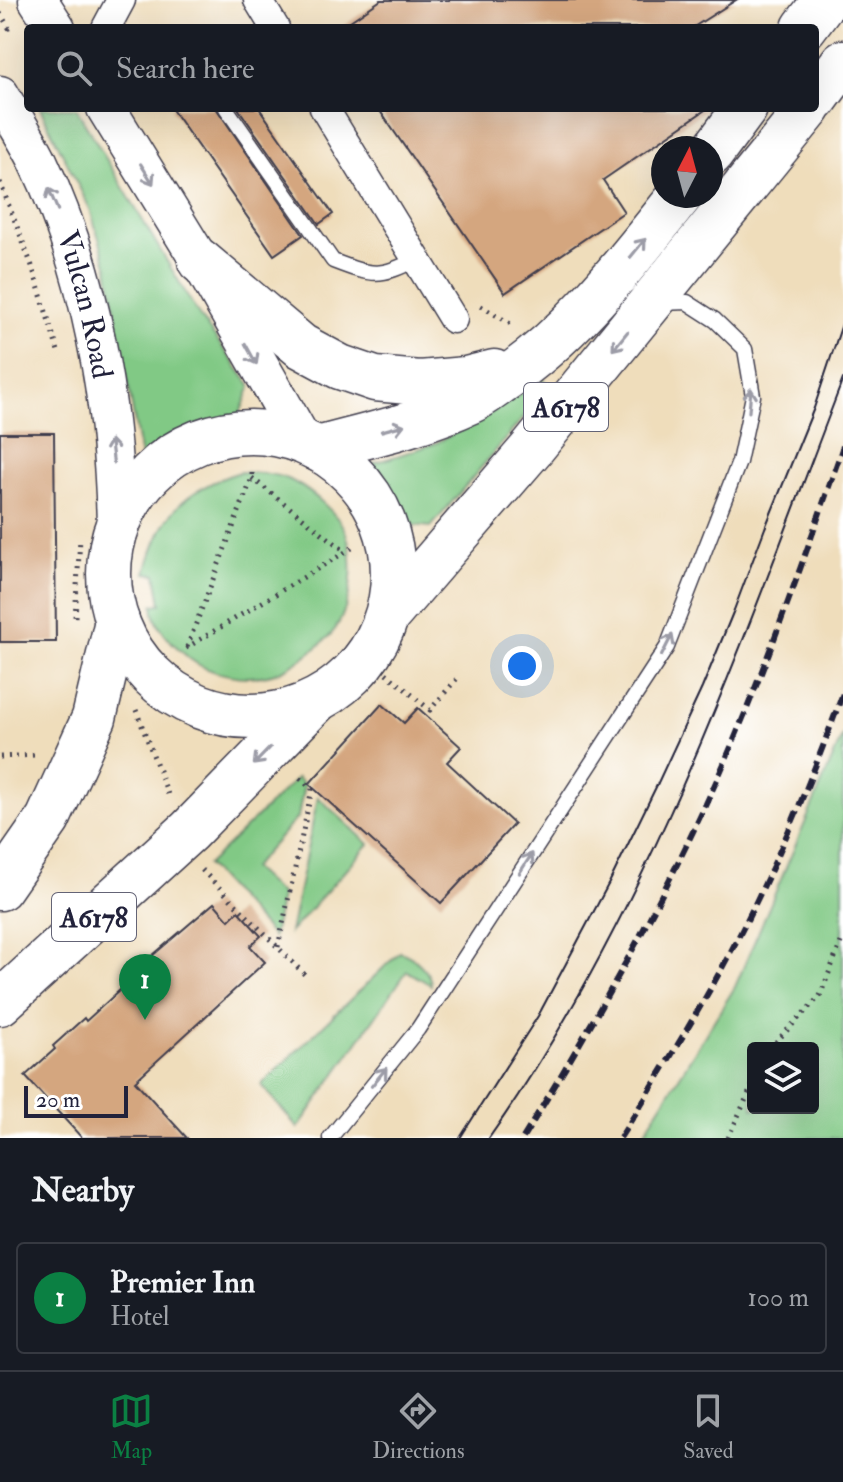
<!DOCTYPE html>
<html lang="en">
<head>
<meta charset="utf-8">
<style>
	:root { --surface:#171b24; --page:#242831; --text:#f1f3f6; --muted:#9ea1a6; --line:#363941; --accent:#0b8043 }
	body { margin:0; font-family:"IM FELL Double Pica",serif; background:var(--page); color:var(--text) }
	.controls { position:absolute; right:24px; bottom:24px; display:grid; overflow:hidden; border-radius:8px; box-shadow:0 8px 32px #0002 }
	.controls button { width:72px; height:72px; display:grid; place-items:center; padding:0; border:0; border-bottom:2px solid var(--line); background:var(--surface); color:var(--text); font:40px sans-serif }
	.compass { position:absolute; left:651px; top:136px; width:72px; height:72px; border-radius:50%; background:var(--surface); box-shadow:0 8px 32px #0002; rotate:6deg }
	.scale { position:absolute; left:24px; bottom:20px; width:104px; box-sizing:border-box; padding-left:8px; border:4px solid #22223b; border-top:0; font-size:22px; line-height:28px; white-space:nowrap; color:#22223b; -webkit-text-stroke:6px #fff; paint-order:stroke }
	.you { position:absolute; left:522px; top:666px; width:28px; height:28px; margin:-20px; border:6px solid #fff; border-radius:50%; background:#1a73e8; box-shadow:0 0 0 12px #1a73e833 }
	.badge { display:grid; place-items:center; width:52px; height:52px; border-radius:50%; background:var(--accent); color:#fff; font-size:26px; font-weight:700 }
	.pin { position:absolute; translate:-50% -66px; filter:drop-shadow(0 2px 4px #0008) }
	.pin::after { content:''; position:absolute; top:42px; width:28px; height:24px; background:inherit; clip-path:polygon(0 0,100% 0,50% 100%) }
	.list { margin:0; padding:0; list-style:none }
	h2 { display:flex; justify-content:space-between; align-items:center; height:104px; margin:0; padding:0 32px; font-size:34px }
	h2 small { font-size:26px; font-weight:400; color:var(--muted) }
	.list li { display:grid; grid-template-columns:52px 1fr auto; gap:24px; align-items:center; box-sizing:border-box; height:112px; margin:0 16px 16px; padding:0 16px; border:2px solid var(--line); border-radius:8px }
	.list b { display:block; font-size:30px; white-space:nowrap }
	.list p { margin:0; font-size:26px; white-space:nowrap; color:var(--muted) }
	.list em { font-size:26px; font-style:normal; color:var(--muted) }
	.icon { flex:none; width:44px; height:44px; fill:none; stroke:currentColor; stroke-width:2; stroke-linecap:round; stroke-linejoin:round }
	.map { position:relative; flex:none; width:843px; height:1138px; overflow:hidden }
	.search { position:absolute; background:var(--surface); box-shadow:0 8px 32px #0002; left:24px; right:24px; top:24px; height:88px; display:flex; align-items:center; gap:20px; box-sizing:border-box; padding:0 28px; border-radius:8px; color:var(--muted); font-size:30px }
	.sheet { height:232px; background:var(--surface) }
	nav { display:flex; justify-content:space-around; align-items:center; box-sizing:border-box; height:112px; border-top:2px solid var(--line); background:var(--surface); font-size:22px; color:var(--muted) }
	nav a { display:grid; justify-items:center; gap:4px }
	nav .on { color:var(--accent) }
	.map>svg:first-child { display:block }
	.green { fill:#81c985; stroke:#527660; stroke-width:2; fill-rule:evenodd }
	.building { fill:#d4a67f }
	.lines { fill:none; stroke-linecap:round; stroke-linejoin:round }
	.lane-casing { stroke:#413e4e; stroke-width:17 }
	.street-casing { stroke:#413e4e; stroke-width:31 }
	.secondary-casing { stroke:#413e4e; stroke-width:41 }
	.primary-casing { stroke:#413e4e; stroke-width:47 }
	.path { stroke:#413e4e; stroke-width:5; stroke-dasharray:2 6; stroke-linecap:butt }
	.lane { stroke:#fff; stroke-width:14 }
	.street { stroke:#fff; stroke-width:28 }
	.secondary { stroke:#fff; stroke-width:38 }
	.primary { stroke:#fff; stroke-width:44 }
	.tram { stroke:#22223b; stroke-width:2 }
	.rail { stroke:#22223b; stroke-width:6; stroke-dasharray:12 6; stroke-linecap:butt }
	.oneway { stroke:#9c9ca7 }
	.labels { text-anchor:middle; stroke-width:7; stroke-linejoin:round; paint-order:stroke }
	.shield { fill:#fff; stroke:#646476; stroke-width:2 }
	.shield-label { font-size:28px; font-weight:bold; fill:#22223b }
	.street-label { font-size:30px; fill:#22223b; stroke:#fff }
</style>
</head>
<body>
<div class="map">
<svg width="843" height="1138" viewBox="0 0 843 1138">
	<rect width="100%" height="100%" fill="#fff"/>
	<filter id="ink" filterUnits="userSpaceOnUse"><feTurbulence type="fractalNoise" baseFrequency=".0125" numOctaves="2"/><feDisplacementMap in="SourceGraphic" scale="16" xChannelSelector="R" yChannelSelector="G"/><feConvolveMatrix kernelMatrix="1 2 1 2 8 2 1 2 1" color-interpolation-filters="sRGB"/></filter>
	<filter id="wash" filterUnits="userSpaceOnUse"><feTurbulence type="fractalNoise" baseFrequency=".006" numOctaves="4" result="noise"/><feDisplacementMap in="SourceGraphic" scale="32" xChannelSelector="R" yChannelSelector="G"/><feGaussianBlur stdDeviation="1.8" result="paint"/><feColorMatrix in="noise" values="0 0 0 0 0 0 0 0 0 0 0 0 0 0 0 0 0 1.4 0 .05"/><feComposite in="paint" operator="in"/></filter>
	<g filter="url(#wash)">
		<rect width="100%" height="100%" fill="#efddbb"/>
		<g class="green">
			<path d="M40,108H76L200,317L251,386L239,416C197,421 176,434 141,458L108,268L90,209Z"/>
			<path d="M543,379L550,386L431,527L401,524C398,499 386,483 371,464L434,444L471,425Z"/>
			<path d="M240,472C259,473 277,473 294,482C312,492 339,514 346,533C356,562 352,602 336,628C325,644 290,669 272,674C247,681 210,675 190,659C173,644 154,629 153,605L161,604L156,574L146,573C161,514 183,490 240,472Z"/>
			<path d="M843,734V1138H641L735,987ZM753,1048H813V1108H753Z"/>
			<polygon points="297,778 304,785 298,817 252,868 281,895 273,937 207,865"/>
			<polygon points="318,797 369,844 290,932"/>
			<path d="M400,952C413,956 431,971 431,985L407,971L298,1128L261,1085Z"/>
		</g>
		<g id="blocks">
			<g class="building">
				<polygon points="381,0 736,0 692,28 340,28"/>
				<polygon points="171,108 216,108 303,235 274,255"/>
				<polygon points="238,108 259,108 333,214 319,224"/>
				<polygon points="378,108 708,108 603,180 624,212 505,293"/>
				<polygon points="0,433 54,433 56,642 0,642"/>
				<polygon points="382,704 404,723 418,708 461,747 447,762 514,824 441,903 309,784"/>
				<polygon points="214,903 229,920 238,911 261,936 250,946 265,962 135,1081 187,1138 82,1138 25,1076 55,1049 53,1046 84,1018 86,1021 155,958 152,956"/>
			</g>
		</g>
	</g>
	<g filter="url(#ink)">
		<use href="#blocks" fill-opacity="0" stroke="#413e4e" stroke-width="2"/>
		<g class="lines">
			<defs>
				<g id="lane">
					<path d="M226,108L333,261C372,276 380,278 417,259"/>
					<polyline points="330,1138 418,1029 667,647 739,462 753,396 745,349 715,320 687,302 661,303"/>
				</g>
				<g id="street">
					<polyline points="258,0 275,28"/>
					<polyline points="106,28 121,0"/>
					<polyline points="324,108 453,319"/>
				</g>
				<g id="secondary">
					<polyline points="38,0 56,28"/>
					<path id="s1" d="M0,95C12,116 26,137 37,159C91,272 114,404 116,529"/>
					<polyline points="106,108 200,261 302,440"/>
				</g>
				<g id="primary">
					<polyline points="804,28 825,0"/>
					<polyline points="815,100 843,62"/>
					<polyline points="711,154 745,108"/>
					<polyline points="200,261 301,346 340,367 375,379 420,383 466,379 494,372"/>
					<circle cx="251" cy="574" r="142"/>
					<path d="M318,449C369,435 422,424 471,401C482,396 492,388 502,381C574,333 626,263 680,196"/>
					<polyline points="388,615 534,446 809,108"/>
					<polyline points="0,888 48,819 94,718 117,621"/>
					<polyline points="0,1003 189,831 315,702"/>
				</g>
			</defs>
			<use href="#lane" class="lane-casing"/>
			<use href="#street" class="street-casing"/>
			<use href="#secondary" class="secondary-casing"/>
			<use href="#primary" class="primary-casing"/>
			<g class="path">
				<polyline points="0,13 9,28 14,25"/>
				<polyline points="0,182 32,266 58,351"/>
				<polyline points="481,306 514,326"/>
				<polyline points="252,478 345,551"/>
				<polyline points="75,617 80,539"/>
				<polyline points="187,647 252,478 252,470"/>
				<polyline points="186,648 352,548"/>
				<polyline points="380,668 430,710 460,675"/>
				<polyline points="136,710 169,797"/>
				<polyline points="0,757 36,755"/>
				<polyline points="202,870 308,978"/>
				<polyline points="278,947 312,789 296,775"/>
				<polyline points="770,1048 820,996 843,937"/>
				<polyline points="728,1138 753,1084"/>
				<polyline points="841,1138 843,1134"/>
			</g>
			<use href="#lane" class="lane"/>
			<use href="#street" class="street"/>
			<use href="#secondary" class="secondary"/>
			<use href="#primary" class="primary"/>
			<g class="tram">
				<polyline points="460,1138 538,1016 610,881 656,787 702,688 734,610 765,528 814,408 843,321"/>
				<path d="M489,1138C651,909 743,639 843,379"/>
			</g>
			<g class="rail">
				<path d="M523,1138C598,1016 669,891 726,759C770,656 807,551 843,446"/>
				<path d="M620,1138C662,1071 704,1004 740,934C780,856 813,775 843,693"/>
			</g>
		</g>
		<defs><path id="oneway-shaft" d="M-6 0H5M1.5-3L5.5 0L1.5 3" fill="none" stroke-width="1.6" stroke-linecap="round" stroke-linejoin="round" transform="scale(2)"/></defs>
		<g class="oneway">
			<use href="#oneway-shaft" transform="translate(147 174) rotate(58)"/>
			<use href="#oneway-shaft" transform="translate(53 199) rotate(-113)"/>
			<use href="#oneway-shaft" transform="translate(638 248) rotate(-51)"/>
			<use href="#oneway-shaft" transform="translate(620 341) rotate(129)"/>
			<use href="#oneway-shaft" transform="translate(251 354) rotate(61)"/>
			<use href="#oneway-shaft" transform="translate(750 400) rotate(-85)"/>
			<use href="#oneway-shaft" transform="translate(393 428) rotate(-15)"/>
			<use href="#oneway-shaft" transform="translate(112 451) rotate(-97)"/>
			<use href="#oneway-shaft" transform="translate(667 645) rotate(-63)"/>
			<use href="#oneway-shaft" transform="translate(262 756) rotate(134)"/>
			<use href="#oneway-shaft" transform="translate(526 863) rotate(-57)"/>
			<use href="#oneway-shaft" transform="translate(379 1077) rotate(-51)"/>
		</g>
	</g>
	<g class="labels">
		<g class="shield">
			<rect x="524" y="383" width="84" height="48" rx="6"/>
			<rect x="52" y="893" width="84" height="48" rx="6"/>
		</g>
		<g class="shield-label">
			<text x="566" y="417">A6178</text>
			<text x="94" y="927">A6178</text>
		</g>
		<g class="street-label">
			<text dy="10" stroke="none"><textPath href="#s1" startOffset="228">Vulcan Road</textPath></text>
		</g>
	</g>
</svg>
<div class="controls">
<button><svg class="icon" aria-label="layers" viewBox="0 0 24 24"><path d="M12 4l9 5-9 5-9-5zM3 14l9 5 9-5"/></svg></button>
</div>
<svg class="compass" viewBox="-18 -18 36 36"><path d="M0-13l5 13h-10z" fill="#e53935"/><path d="M0 13l5-13h-10z" fill="#9ea1a6"/></svg>
<div class="scale">20 m</div>
<div class="you"></div>
<div class="pin badge" style="left:145px;top:1020px">1</div>
<div class="search"><svg class="icon" aria-label="search" viewBox="0 0 24 24"><circle cx="10" cy="10" r="6"/><path d="M15 15l6 6"/></svg>Search here</div>
</div>
<section class="sheet">
<h2>Nearby<small></small></h2>
<ul class="list">
<li><span class="badge">1</span><div><b>Premier Inn</b><p>Hotel</p></div><em>100 m</em></li>
</ul>
</section>
<nav>
<a class="on"><svg class="icon" aria-label="map" viewBox="0 0 24 24"><path d="M3 6l6-2 6 2 6-2v14l-6 2-6-2-6 2zM9 4v14M15 6v14"/></svg>Map</a>
<a><svg class="icon" aria-label="directions" viewBox="0 0 24 24"><path d="M12 3l9 9-9 9-9-9zM9 14v-3h6M13 9l2 2-2 2"/></svg>Directions</a>
<a><svg class="icon" aria-label="saved" viewBox="0 0 24 24"><path d="M7 4h10v16l-5-4-5 4z"/></svg>Saved</a>
</nav>
</body>
</html>
